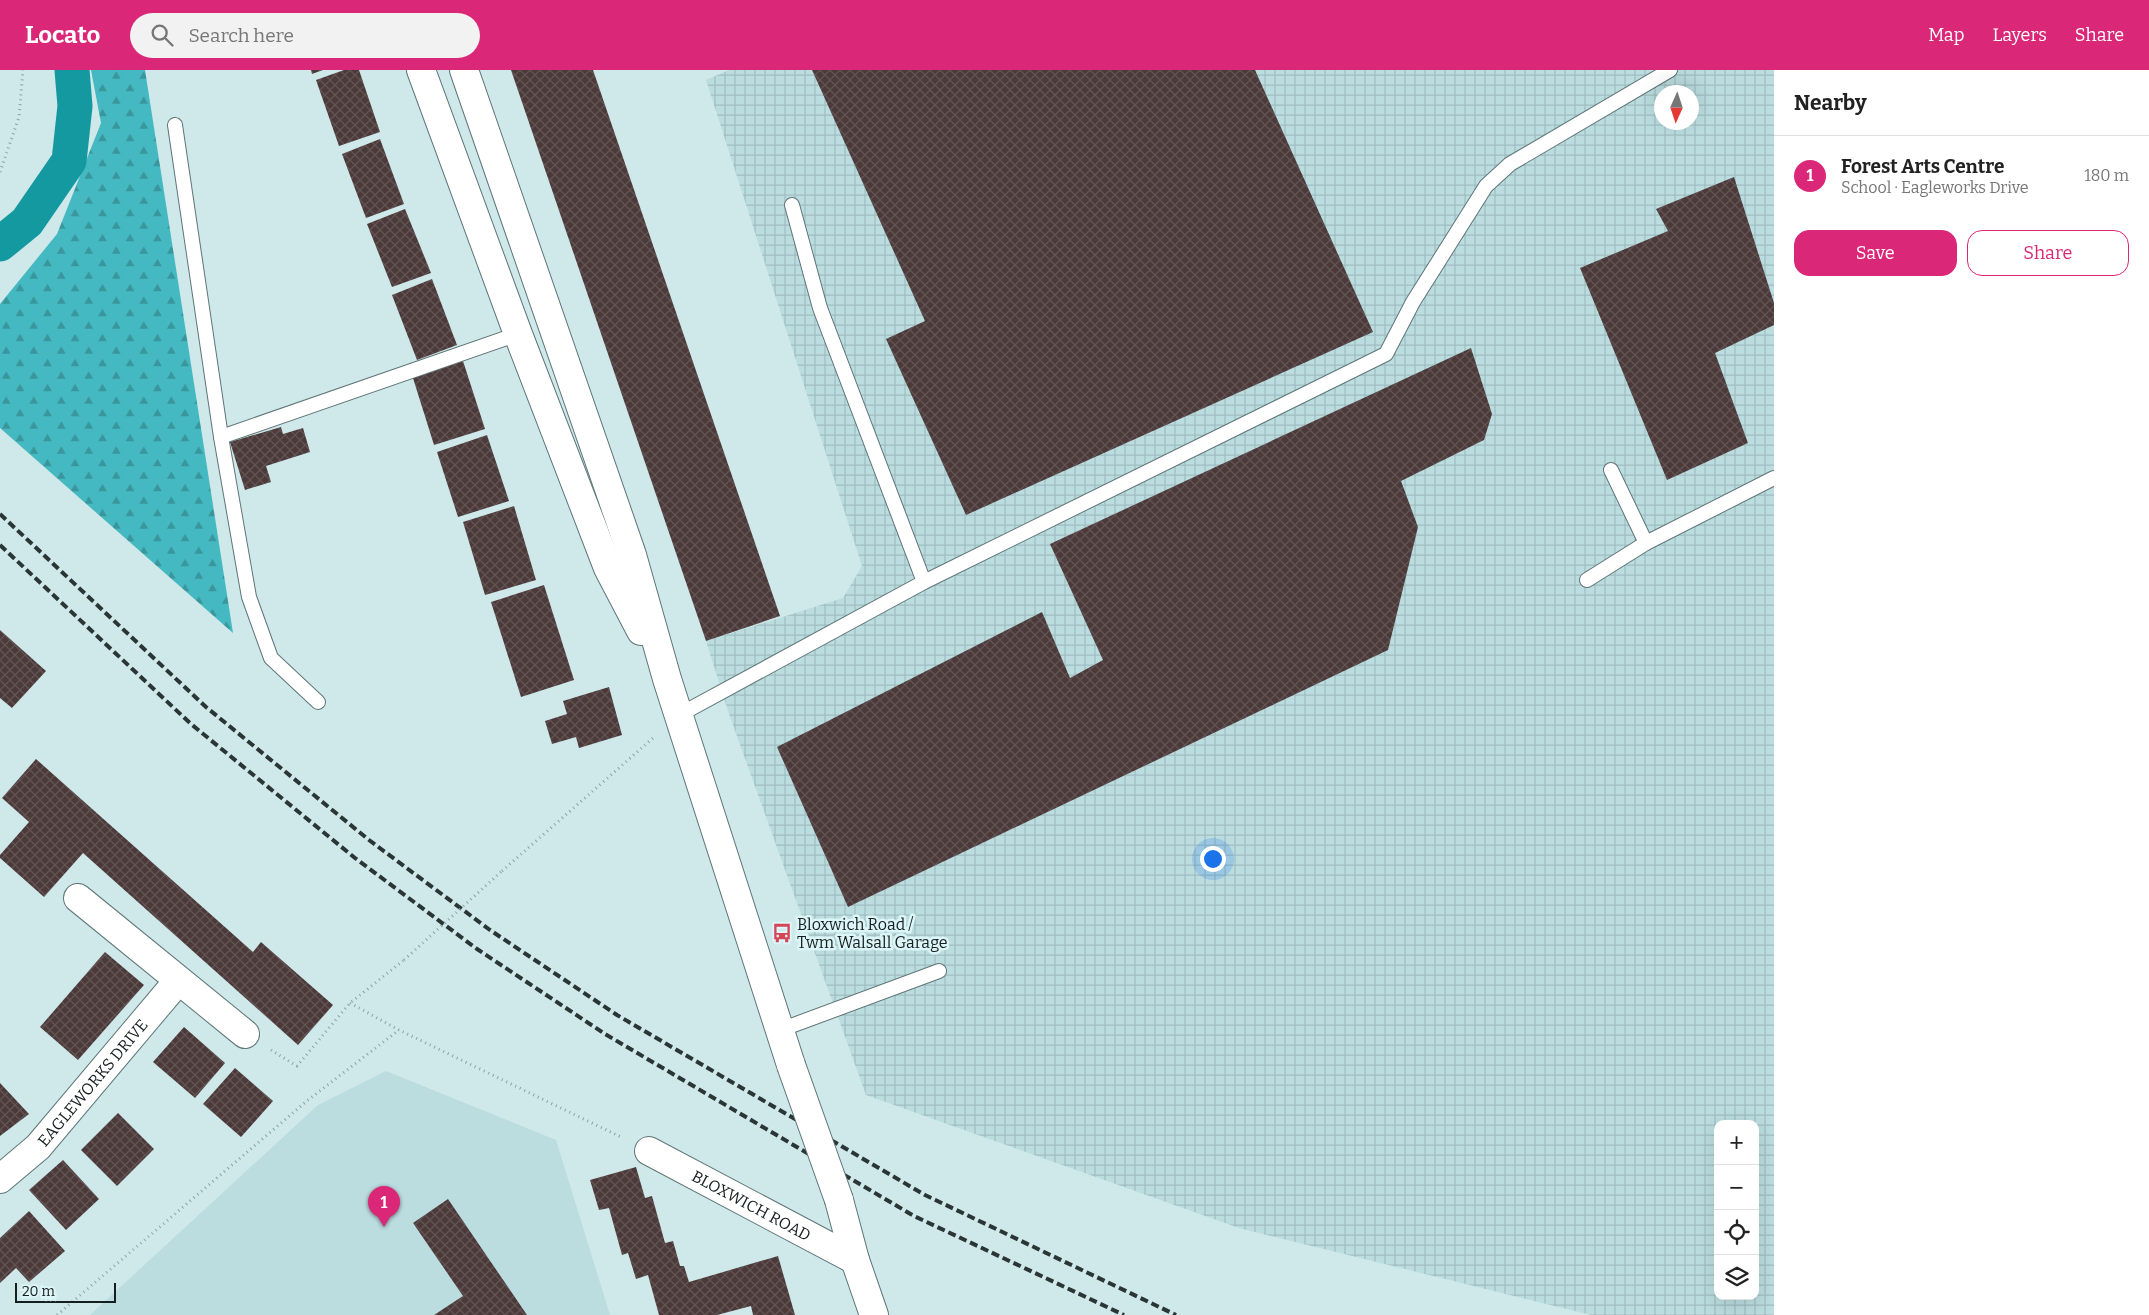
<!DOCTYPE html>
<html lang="en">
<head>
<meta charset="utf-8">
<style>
	:root { --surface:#fff; --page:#f2f2f2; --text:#222; --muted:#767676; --line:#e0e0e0; --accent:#db2777 }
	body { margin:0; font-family:Bitter,serif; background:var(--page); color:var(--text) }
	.controls { position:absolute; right:15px; bottom:15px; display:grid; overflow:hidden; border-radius:10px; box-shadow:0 5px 20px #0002 }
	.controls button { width:45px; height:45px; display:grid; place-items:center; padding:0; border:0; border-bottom:1px solid var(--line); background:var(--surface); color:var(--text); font:25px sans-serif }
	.compass { position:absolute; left:1654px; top:15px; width:45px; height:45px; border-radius:50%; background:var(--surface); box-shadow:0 5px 20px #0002; rotate:183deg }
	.scale { position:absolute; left:15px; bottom:12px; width:101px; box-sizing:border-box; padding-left:5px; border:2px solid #161f20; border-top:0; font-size:14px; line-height:18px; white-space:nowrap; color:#161f20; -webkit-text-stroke:4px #dcf5f7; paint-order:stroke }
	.you { position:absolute; left:1212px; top:788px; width:18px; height:18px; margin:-12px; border:4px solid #fff; border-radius:50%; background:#1a73e8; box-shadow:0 0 0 8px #1a73e833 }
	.badge { display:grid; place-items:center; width:32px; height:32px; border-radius:50%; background:var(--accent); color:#fff; font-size:16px; font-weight:700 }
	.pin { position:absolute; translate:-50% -41px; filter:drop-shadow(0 1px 2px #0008) }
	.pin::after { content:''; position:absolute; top:26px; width:18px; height:15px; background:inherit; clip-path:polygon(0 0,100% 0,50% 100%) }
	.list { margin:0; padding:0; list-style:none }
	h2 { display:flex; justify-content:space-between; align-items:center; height:65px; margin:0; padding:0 20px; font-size:21px }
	h2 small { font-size:16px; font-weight:400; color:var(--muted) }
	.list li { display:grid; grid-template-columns:32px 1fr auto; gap:15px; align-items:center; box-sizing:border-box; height:80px; padding:0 20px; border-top:1px solid var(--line) }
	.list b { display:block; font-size:19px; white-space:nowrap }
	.list p { margin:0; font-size:16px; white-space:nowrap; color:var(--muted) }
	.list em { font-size:16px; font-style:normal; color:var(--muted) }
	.actions { display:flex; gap:10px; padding:15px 20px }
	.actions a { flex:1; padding:11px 0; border:1px solid var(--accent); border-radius:15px; text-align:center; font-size:18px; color:var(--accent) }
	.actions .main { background:var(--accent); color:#fff }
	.icon { flex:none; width:28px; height:28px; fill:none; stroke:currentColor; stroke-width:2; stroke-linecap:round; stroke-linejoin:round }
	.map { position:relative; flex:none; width:1774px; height:1245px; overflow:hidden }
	header { display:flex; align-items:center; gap:30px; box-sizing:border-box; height:70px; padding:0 25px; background:var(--accent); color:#fff }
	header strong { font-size:24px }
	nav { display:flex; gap:28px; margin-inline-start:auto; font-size:18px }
	.search { width:350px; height:45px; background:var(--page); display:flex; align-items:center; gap:12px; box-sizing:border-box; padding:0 18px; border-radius:28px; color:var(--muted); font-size:19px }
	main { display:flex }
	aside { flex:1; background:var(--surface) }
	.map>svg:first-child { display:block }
	.built { fill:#bbdde0 }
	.industrial { fill:url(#industrial-grid); fill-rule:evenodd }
	.forest { fill:url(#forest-firs) }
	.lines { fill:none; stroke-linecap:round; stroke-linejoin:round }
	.canal { stroke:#1599a1; stroke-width:35 }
	.building { fill:url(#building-cross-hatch) }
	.service-casing { stroke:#5f7577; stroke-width:16 }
	.minor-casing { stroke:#5f7577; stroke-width:30 }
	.secondary-casing { stroke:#5f7577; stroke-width:30 }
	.path { stroke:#8ea2a3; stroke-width:3; stroke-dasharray:1 4; stroke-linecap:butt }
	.service { stroke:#fff; stroke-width:14 }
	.minor { stroke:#fff; stroke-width:28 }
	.secondary { stroke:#fff; stroke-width:28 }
	.rail { stroke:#2a3536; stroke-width:4; stroke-dasharray:8 4; stroke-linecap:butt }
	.secondary-bridge-casing { stroke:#5f7577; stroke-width:30; stroke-linecap:butt }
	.path-bridge { stroke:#8ea2a3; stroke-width:3; stroke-dasharray:1 4; stroke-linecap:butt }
	.secondary-bridge { stroke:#fff; stroke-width:28 }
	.labels { text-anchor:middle; stroke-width:5; stroke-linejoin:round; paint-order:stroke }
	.poi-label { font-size:16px; fill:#161f20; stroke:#dcf5f7; text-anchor:start }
	.street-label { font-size:16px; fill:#161f20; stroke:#dcf5f7 }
</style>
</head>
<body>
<header>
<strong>Locato</strong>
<div class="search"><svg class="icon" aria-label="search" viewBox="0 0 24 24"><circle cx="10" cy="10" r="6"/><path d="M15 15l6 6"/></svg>Search here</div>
<nav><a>Map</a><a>Layers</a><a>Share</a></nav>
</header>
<main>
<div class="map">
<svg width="1774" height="1245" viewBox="0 0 1774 1245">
	<defs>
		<pattern id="industrial-grid" width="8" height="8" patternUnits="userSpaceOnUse" patternTransform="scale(1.25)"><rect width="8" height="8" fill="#bbdde0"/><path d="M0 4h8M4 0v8" fill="none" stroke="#a0bdc0"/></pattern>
		<pattern id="forest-firs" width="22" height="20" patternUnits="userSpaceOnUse" patternTransform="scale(1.25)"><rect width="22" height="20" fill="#45b9c1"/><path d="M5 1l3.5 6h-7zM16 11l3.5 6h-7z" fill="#39969c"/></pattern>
		<pattern id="building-cross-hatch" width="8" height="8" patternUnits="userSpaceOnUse" patternTransform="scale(1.25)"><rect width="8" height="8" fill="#4c3a3a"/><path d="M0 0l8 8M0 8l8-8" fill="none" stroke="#625454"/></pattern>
	</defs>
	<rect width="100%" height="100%" fill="#cfe8e9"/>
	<polygon class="built" points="386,1001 556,1070 610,1245 90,1245 318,1035"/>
	<path class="industrial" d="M729,0H1774V1245H1591L1239,1158L866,1025L729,644L706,571L843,528L862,496L706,10ZM1662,22H1692V52H1662ZM1718,1054H1755V1226H1718Z"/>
	<polygon class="forest" points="91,0 145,0 233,563 0,358 0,234 57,164 101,53"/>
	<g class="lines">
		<polyline class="canal" points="0,174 27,152 69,91 75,36 72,0"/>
	</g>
	<g class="building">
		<polygon points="311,0 323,0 312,4"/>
		<polygon points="344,0 359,0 380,62 339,76 316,10"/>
		<polygon points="511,0 593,0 780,546 706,571"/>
		<polygon points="812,0 1255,0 1373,262 966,445 886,269 925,251"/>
		<polygon points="380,69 404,134 366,148 342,84"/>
		<polygon points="1734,107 1774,233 1774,255 1715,283 1748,373 1667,410 1580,198 1668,161 1656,139"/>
		<polygon points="405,139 431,203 392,217 367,154"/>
		<polygon points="432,209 457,275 417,290 392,225"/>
		<polygon points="1471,278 1492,344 1484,370 1401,411 1418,457 1388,580 848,837 777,677 1042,542 1070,608 1103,590 1050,474"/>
		<polygon points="463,291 485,359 434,375 413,308"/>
		<polygon points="281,357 283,364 303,358 310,382 266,396 271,412 245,420 230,372"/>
		<polygon points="487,365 509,431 458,447 437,382"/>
		<polygon points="514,436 536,510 485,525 463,452"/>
		<polygon points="544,515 574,610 521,627 491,532"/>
		<polygon points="0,560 46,601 12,638 0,628"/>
		<polygon points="609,617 622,665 579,678 576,667 552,674 545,651 567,644 563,631"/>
		<polygon points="36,689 253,882 261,872 333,935 298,975 83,783 44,827 0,788 0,785 29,752 2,728"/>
		<polygon points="105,882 144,915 78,990 40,957"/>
		<polygon points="184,957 225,993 195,1028 153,992"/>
		<polygon points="235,998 273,1031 241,1067 203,1034"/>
		<polygon points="0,1013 29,1044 0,1066"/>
		<polygon points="118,1043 154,1079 117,1116 81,1080"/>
		<polygon points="63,1090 99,1129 66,1160 29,1120"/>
		<polygon points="636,1097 645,1128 652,1126 665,1173 673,1171 680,1196 684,1196 689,1212 778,1186 795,1245 753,1245 751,1236 717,1245 659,1245 648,1205 636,1209 628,1183 622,1185 609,1138 599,1140 590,1110"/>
		<polygon points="448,1129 527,1245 434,1245 463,1226 413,1153"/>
		<polygon points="29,1141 65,1181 29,1212 16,1198 0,1213 0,1168"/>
	</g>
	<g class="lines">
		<defs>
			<g id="service">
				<polyline points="175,55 221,367 249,527 271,588 318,632"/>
				<polyline points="792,135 820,238 924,512"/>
				<polyline points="221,367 518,264"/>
				<polyline points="1611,400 1646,473"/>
				<polyline points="1587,510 1646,473 1774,408"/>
				<polyline points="679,645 924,512 1386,284 1413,232 1486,116 1510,94 1670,0"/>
				<polyline points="780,960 939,901"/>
			</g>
			<g id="minor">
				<polyline points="78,828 245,964"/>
				<path id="s1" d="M649,1081L855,1190"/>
				<path id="s2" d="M0,1109L38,1077L178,911"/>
			</g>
			<g id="secondary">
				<polyline points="421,0 518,264 608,498 641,561"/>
				<polyline points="464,0 632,485 667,609 791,995"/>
				<polyline points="839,1130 855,1190 874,1245"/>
			</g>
		</defs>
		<use href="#service" class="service-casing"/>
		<use href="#minor" class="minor-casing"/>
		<use href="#secondary" class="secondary-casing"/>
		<g class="path">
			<polyline points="0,102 19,47 23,0"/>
			<polyline points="502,801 653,668"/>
			<polyline points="350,933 399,960 621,1067"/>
			<polyline points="271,980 297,996 350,933 404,890"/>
			<polyline points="57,1245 308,1030 399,960"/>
		</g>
		<use href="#service" class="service"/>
		<use href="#minor" class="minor"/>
		<use href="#secondary" class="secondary"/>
		<g class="rail">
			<polyline points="0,444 206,637 369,770 490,860 617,945 925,1125 1176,1245"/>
			<polyline points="0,475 191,654 355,788 477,879 605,964 914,1146 1124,1245"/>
		</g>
		<defs>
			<polyline id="secondary-bridge" points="791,995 839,1130"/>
		</defs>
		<use href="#secondary-bridge" class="secondary-bridge-casing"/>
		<polyline class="path-bridge" points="404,890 502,801"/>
		<use href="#secondary-bridge" class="secondary-bridge"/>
	</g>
	<defs>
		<symbol id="bus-bare" viewBox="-9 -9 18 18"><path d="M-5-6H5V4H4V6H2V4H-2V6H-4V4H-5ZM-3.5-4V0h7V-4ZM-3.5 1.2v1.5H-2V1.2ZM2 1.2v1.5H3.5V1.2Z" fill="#d64556" stroke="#dcf5f7" stroke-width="2.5" paint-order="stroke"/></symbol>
	</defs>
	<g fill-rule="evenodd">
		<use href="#bus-bare" x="768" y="849" width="28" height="28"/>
	</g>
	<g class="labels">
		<g class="poi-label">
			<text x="797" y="860">Bloxwich Road /<tspan x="797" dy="18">Twm Walsall Garage</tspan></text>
		</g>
		<g class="street-label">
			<text dy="6" stroke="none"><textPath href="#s2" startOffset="134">EAGLEWORKS DRIVE</textPath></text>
			<text dy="6" stroke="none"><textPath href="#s1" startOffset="116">BLOXWICH ROAD</textPath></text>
		</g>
	</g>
</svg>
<div class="controls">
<button>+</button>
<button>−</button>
<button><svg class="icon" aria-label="locate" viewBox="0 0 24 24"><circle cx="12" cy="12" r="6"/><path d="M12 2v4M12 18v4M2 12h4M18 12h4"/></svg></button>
<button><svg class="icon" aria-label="layers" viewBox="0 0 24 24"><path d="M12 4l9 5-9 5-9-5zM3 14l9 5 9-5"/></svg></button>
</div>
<svg class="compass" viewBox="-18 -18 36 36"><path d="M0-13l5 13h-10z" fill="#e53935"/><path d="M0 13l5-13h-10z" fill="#767676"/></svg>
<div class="scale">20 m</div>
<div class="you"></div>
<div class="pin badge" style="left:384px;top:1157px">1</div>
</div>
<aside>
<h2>Nearby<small></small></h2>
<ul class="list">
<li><span class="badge">1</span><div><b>Forest Arts Centre</b><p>School · Eagleworks Drive</p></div><em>180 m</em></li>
</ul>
<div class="actions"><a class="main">Save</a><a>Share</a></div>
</aside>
</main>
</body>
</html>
